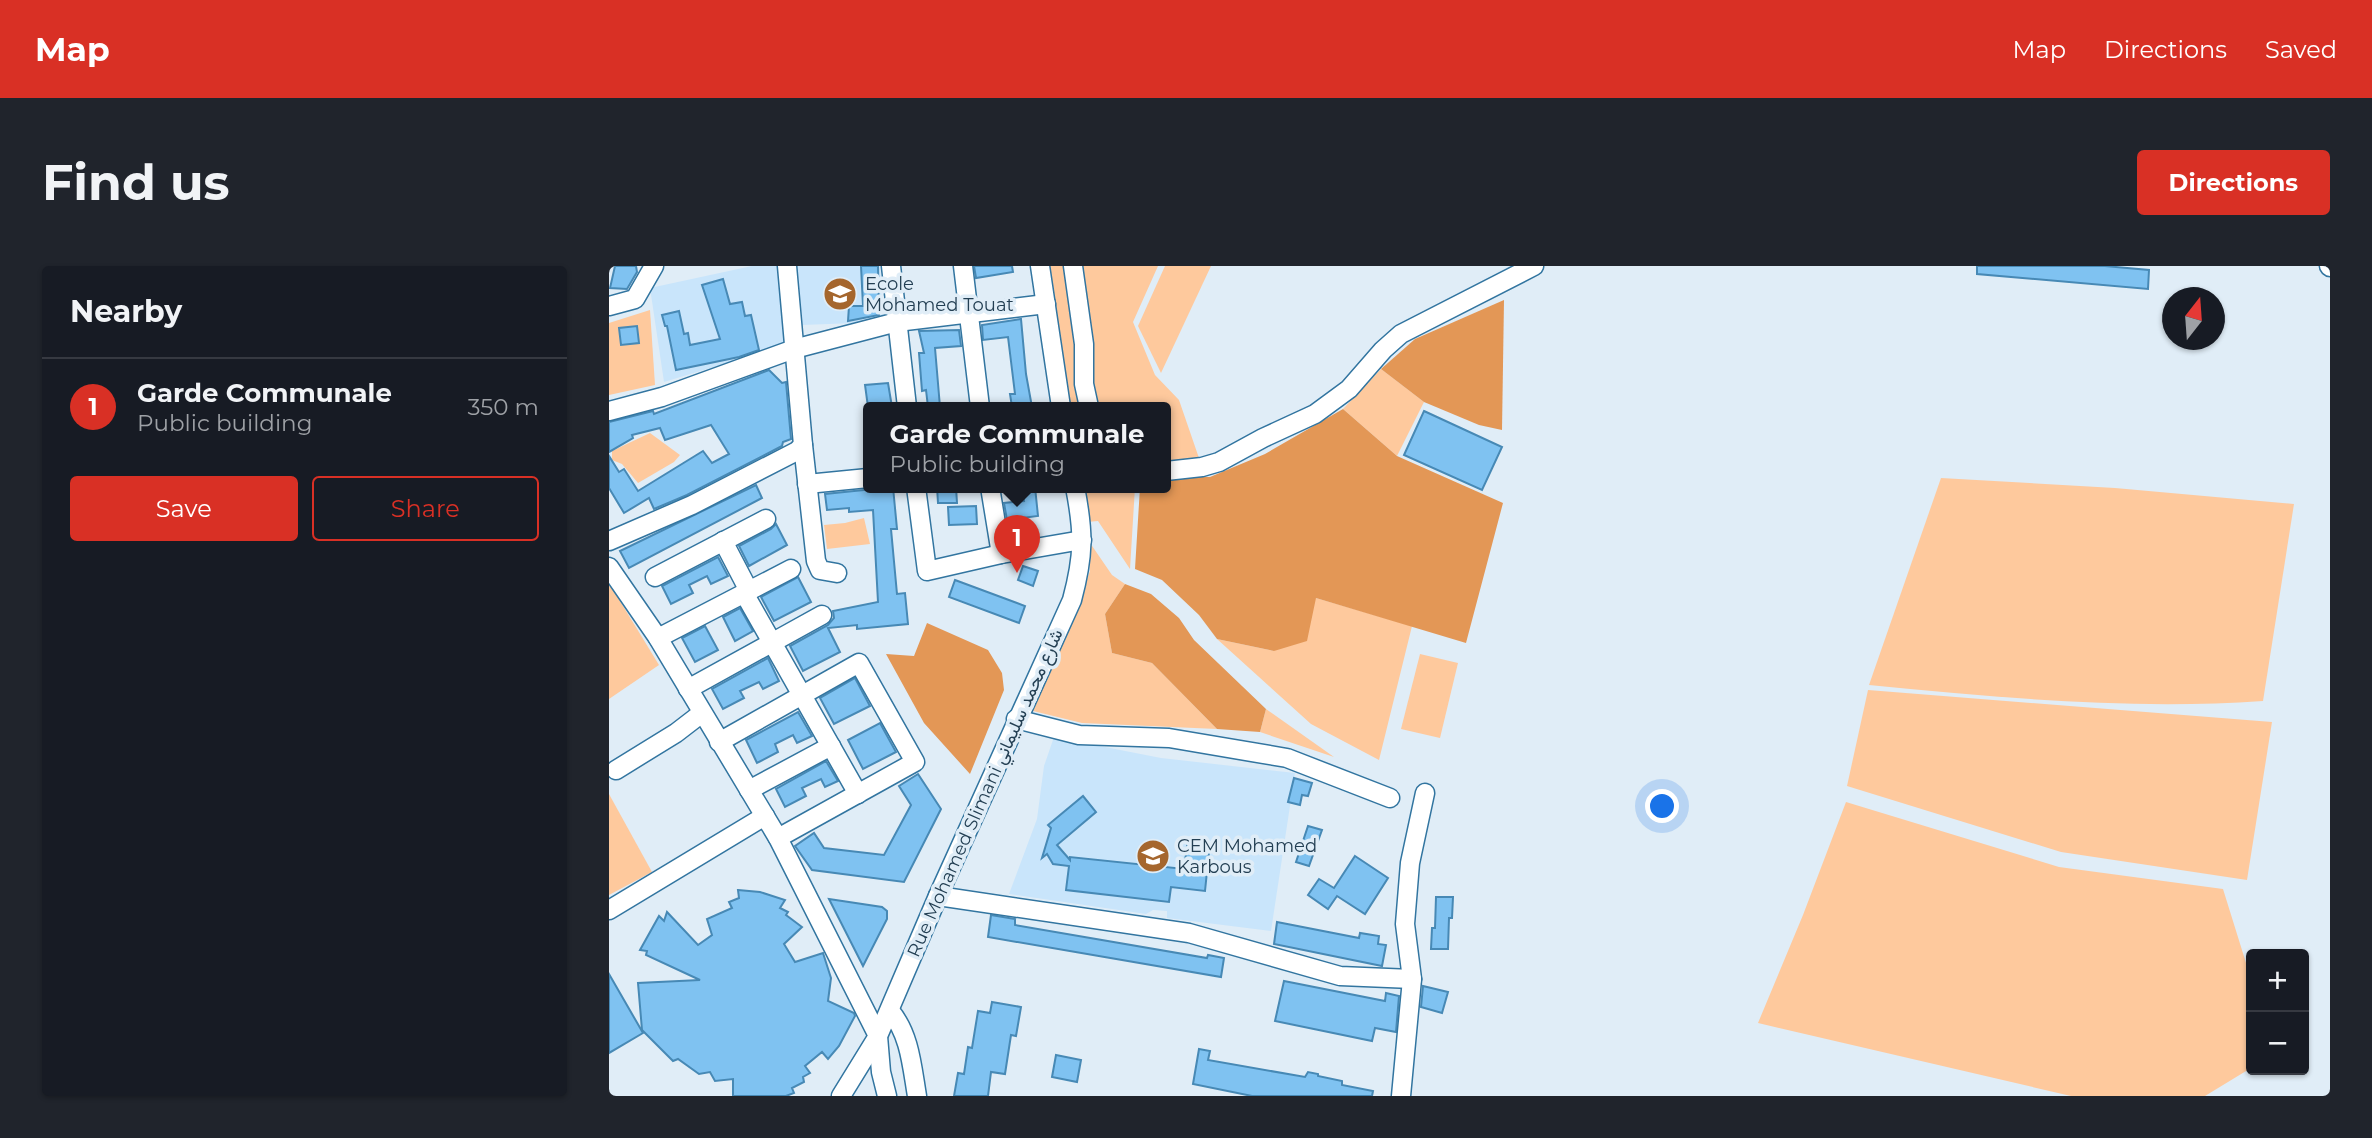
<!DOCTYPE html>
<html lang="en">
<head>
<meta charset="utf-8">
<style>
	:root { --surface:#171b24; --page:#20242c; --text:#f1f3f6; --muted:#9ea1a6; --line:#363941; --accent:#d93025 }
	body { margin:0; font-family:Montserrat,Vazirmatn,sans-serif; background:var(--page); color:var(--text) }
	.controls { position:absolute; right:21px; bottom:21px; display:grid; overflow:hidden; border-radius:7px; box-shadow:0 2px 5px #0004 }
	.controls button { width:63px; height:63px; display:grid; place-items:center; padding:0; border:0; border-bottom:2px solid var(--line); background:var(--surface); color:var(--text); font:35px sans-serif }
	.compass { position:absolute; left:1553px; top:21px; width:63px; height:63px; border-radius:50%; background:var(--surface); box-shadow:0 2px 5px #0004; rotate:17deg }
	.you { position:absolute; left:1054px; top:541px; width:24px; height:24px; margin:-18px; border:5px solid #fff; border-radius:50%; background:#1a73e8; box-shadow:0 0 0 10px #1a73e833 }
	.badge { display:grid; place-items:center; width:46px; height:46px; border-radius:50%; background:var(--accent); color:#fff; font-size:23px; font-weight:700 }
	.pin { position:absolute; translate:-50% -58px; filter:drop-shadow(0 2px 4px #0008) }
	.pin::after { content:''; position:absolute; top:37px; width:24px; height:21px; background:inherit; clip-path:polygon(0 0,100% 0,50% 100%) }
	.popup { position:absolute; left:254px; top:136px; width:308px; height:91px; box-sizing:border-box; display:grid; place-content:center; border-radius:7px; background:var(--surface); filter:drop-shadow(0 2px 5px #0005); font-size:23px; white-space:nowrap; color:var(--muted) }
	.popup b { font-size:26px; color:var(--text) }
	.popup::after { content:''; position:absolute; left:50%; top:100%; margin-left:-14px; border:14px solid transparent; border-top-color:var(--surface) }
	.list { margin:0; padding:0; list-style:none }
	h2 { display:flex; justify-content:space-between; align-items:center; height:91px; margin:0; padding:0 28px; font-size:30px }
	h2 small { font-size:23px; font-weight:400; color:var(--muted) }
	.list li { display:grid; grid-template-columns:46px 1fr auto; gap:21px; align-items:center; box-sizing:border-box; height:98px; padding:0 28px; border-top:2px solid var(--line) }
	.list b { display:block; font-size:26px; white-space:nowrap }
	.list p { margin:0; font-size:23px; white-space:nowrap; color:var(--muted) }
	.list em { font-size:23px; font-style:normal; color:var(--muted) }
	.actions { display:flex; gap:14px; padding:21px 28px }
	.actions a { flex:1; padding:16px 0; border:2px solid var(--accent); border-radius:7px; text-align:center; font-size:24px; color:var(--accent) }
	.actions .main { background:var(--accent); color:#fff }
	.map { position:relative; flex:none; width:1721px; height:830px; overflow:hidden; border-radius:7px }
	header { display:flex; align-items:center; gap:42px; box-sizing:border-box; height:98px; padding:0 35px; background:var(--accent); color:#fff }
	header strong { font-size:33px }
	nav { display:flex; gap:38px; margin-inline-start:auto; font-size:24px }
	.intro { display:flex; align-items:center; justify-content:space-between; box-sizing:border-box; height:168px; padding:0 42px }
	h1 { margin:0; font-size:49px }
	.button { padding:18px 32px; border-radius:7px; background:var(--accent); color:#fff; font-size:24px; font-weight:700 }
	main { display:flex; gap:42px; padding:0 42px }
	aside { flex:1; background:var(--surface); border-radius:7px; box-shadow:0 2px 5px #0004 }
	.map>svg:first-child { display:block }
	.built { fill:#c9e5fb }
	.green { fill:#fec99d }
	.forest { fill:#e39756 }
	.building { fill:#7fc2f1; stroke:#4789b5; stroke-width:2 }
	.lines { fill:none; stroke-linecap:round; stroke-linejoin:round }
	.minor-casing { stroke:#3275a0; stroke-width:21 }
	.minor { stroke:#fff; stroke-width:18 }
	.labels { text-anchor:middle; stroke-width:7; stroke-linejoin:round; paint-order:stroke }
	.poi-label { font-size:18px; fill:#233f53; stroke:#e0edf7; text-anchor:start }
	.street-label { font-size:18px; fill:#233f53; stroke:#e0edf7 }
</style>
</head>
<body>
<header>
<strong>Map</strong>
<nav><a>Map</a><a>Directions</a><a>Saved</a></nav>
</header>
<div class="intro"><h1>Find us</h1><a class="button">Directions</a></div>
<main>
<aside>
<h2>Nearby<small></small></h2>
<ul class="list">
<li><span class="badge">1</span><div><b>Garde Communale</b><p>Public building</p></div><em>350 m</em></li>
</ul>
<div class="actions"><a class="main">Save</a><a>Share</a></div>
</aside>
<div class="map">
<svg width="1721" height="830" viewBox="0 0 1721 830">
	<rect width="100%" height="100%" fill="#e0edf7"/>
	<g class="built">
		<polygon points="143,0 168,0 177,79 55,116 41,22"/>
		<polygon points="188,0 271,0 274,56 193,59"/>
		<polygon points="445,471 552,492 686,507 662,665 558,652 558,645 544,644 537,648 400,628 428,553 435,500"/>
	</g>
	<g class="green">
		<polygon points="438,0 459,0 473,141 460,141"/>
		<polygon points="474,0 549,0 524,56 546,109 570,134 591,195 557,197 557,141 492,141 481,119"/>
		<polygon points="556,0 602,0 552,107 529,60"/>
		<polygon points="41,44 46,119 0,129 0,57"/>
		<polygon points="772,103 815,136 788,190 734,143"/>
		<polygon points="41,167 71,189 65,196 29,217 13,198 3,194 3,185"/>
		<path d="M1332,212L1506,222L1685,238L1654,435C1523,444 1390,432 1260,419Z"/>
		<polygon points="472,221 526,221 521,303 489,255 478,256"/>
		<polygon points="255,252 261,278 218,283 215,259 236,257"/>
		<polygon points="479,274 503,309 516,318 496,348 503,387 543,397 608,463 473,457 420,444 464,352 481,305"/>
		<polygon points="0,317 50,399 0,433"/>
		<polygon points="707,332 803,360 770,494 702,458 608,373 665,385"/>
		<polygon points="811,388 849,397 831,472 792,463"/>
		<polygon points="1259,424 1663,456 1638,614 1452,586 1238,520"/>
		<polygon points="657,443 725,491 651,466"/>
		<polygon points="0,528 43,606 0,629"/>
		<polygon points="1237,536 1450,601 1614,623 1642,713 1642,802 1596,830 1462,830 1149,757 1194,649"/>
	</g>
	<g class="forest">
		<polygon points="895,34 893,164 870,159 815,136 772,103 806,73"/>
		<polygon points="734,143 788,190 894,237 857,377 707,332 698,375 665,385 608,373 590,349 553,314 526,303 531,221 557,221 557,210 601,211 656,188"/>
		<polygon points="516,318 542,328 570,352 585,374 657,443 651,466 608,463 543,397 503,387 496,348"/>
		<polygon points="318,357 379,384 393,407 395,424 361,508 315,457 277,388 305,390"/>
	</g>
	<g class="building">
		<polygon points="6,0 27,0 28,6 18,23 1,22"/>
		<polygon points="252,0 269,0 270,49 239,55 240,40 254,40"/>
		<polygon points="365,0 403,0 404,6 367,12"/>
		<polygon points="1368,0 1496,0 1540,4 1539,23 1368,8"/>
		<polygon points="114,13 121,38 133,36 136,50 142,49 150,84 130,91 67,104 58,60 56,60 53,49 70,45 75,68 79,67 81,79 111,73 93,19"/>
		<polygon points="412,53 417,108 423,141 403,141 401,128 406,128 399,71 374,74 373,59"/>
		<polygon points="28,60 30,77 12,79 10,62"/>
		<polygon points="350,64 352,80 326,82 331,141 319,141 317,124 313,125 310,87 315,87 310,65"/>
		<polygon points="160,104 173,117 177,116 182,173 174,176 173,180 78,229 45,243 40,232 15,247 0,222 0,190 10,206 15,203 29,225 94,185 103,197 120,188 102,159 56,174 51,162 23,169 24,172 0,186 0,156 44,145 45,148"/>
		<polygon points="279,117 283,141 259,141 256,119"/>
		<polygon points="815,145 893,181 873,224 795,189"/>
		<polygon points="147,219 153,232 20,302 11,285"/>
		<polygon points="284,221 288,263 282,263 288,328 296,327 299,358 248,363 248,359 219,362 231,386 194,405 181,380 219,359 225,352 224,345 269,336 264,244 240,246 240,242 218,244 216,228"/>
		<polygon points="328,221 347,221 348,237 329,237"/>
		<polygon points="413,221 426,221 429,250 398,254 395,237 415,235"/>
		<polygon points="367,240 368,258 340,259 339,241"/>
		<polygon points="167,258 178,279 140,300 130,280 162,263"/>
		<polygon points="109,291 119,310 102,318 98,310 80,319 84,327 62,338 53,320"/>
		<polygon points="414,300 429,305 424,320 409,314"/>
		<polygon points="189,311 202,336 165,355 152,331"/>
		<polygon points="346,314 416,340 410,357 340,331"/>
		<polygon points="131,342 144,365 126,375 114,351"/>
		<polygon points="96,360 109,384 86,396 73,372"/>
		<polygon points="159,392 170,415 154,423 150,416 131,425 135,432 114,443 103,423"/>
		<polygon points="246,412 261,440 225,458 211,432"/>
		<polygon points="189,446 203,470 188,477 184,469 166,478 169,486 148,497 137,474"/>
		<polygon points="271,457 287,486 254,503 239,474"/>
		<polygon points="217,495 229,515 216,521 212,513 193,522 197,530 176,541 167,523"/>
		<polygon points="309,508 332,543 295,616 203,604 186,580 205,567 215,582 275,589 302,539 290,520"/>
		<polygon points="685,512 703,517 699,530 693,529 691,539 679,536"/>
		<polygon points="474,530 487,546 448,579 461,594 461,591 575,603 579,573 601,576 596,625 562,621 560,636 457,624 460,600 444,598 438,588 433,592 442,562 439,559"/>
		<polygon points="699,560 713,564 700,600 687,596"/>
		<polygon points="746,590 779,612 756,648 728,630 719,643 699,629 710,613 725,622"/>
		<polygon points="129,624 151,626 176,634 171,642 179,646 177,649 193,661 175,678 186,696 214,687 222,712 219,735 245,747 246,750 230,780 219,793 213,786 196,800 201,807 194,811 195,816 183,822 185,827 177,830 124,830 124,813 106,815 101,806 90,808 69,793 64,795 33,764 29,717 91,714 37,689 38,685 31,684 50,650 55,655 58,646 89,679 103,669 98,653 123,642 120,636 130,632"/>
		<polygon points="827,631 844,631 843,652 840,652 839,683 822,683 823,662 826,662"/>
		<polygon points="220,633 273,641 278,645 278,653 254,700"/>
		<polygon points="382,649 406,653 406,659 598,692 599,689 615,692 612,711 379,671"/>
		<polygon points="668,656 750,672 751,667 770,670 769,678 777,679 773,700 665,678"/>
		<polygon points="0,708 34,767 0,787"/>
		<polygon points="675,715 776,735 777,727 790,730 787,766 766,762 763,775 666,755"/>
		<polygon points="814,720 839,726 833,747 812,741"/>
		<polygon points="383,736 412,741 407,770 402,769 396,808 382,806 379,830 345,830 349,807 355,808 359,781 363,782 369,745 381,747"/>
		<polygon points="590,783 601,785 599,794 696,811 699,806 709,808 709,810 733,815 733,819 764,825 763,830 643,830 584,818"/>
		<polygon points="447,789 472,794 468,816 443,811"/>
	</g>
	<g class="lines">
		<defs>
			<g id="minor">
				<polyline points="178,0 194,179 207,295 211,304 228,307"/>
				<polyline points="282,0 298,141"/>
				<polyline points="354,0 371,141"/>
				<polyline points="431,0 452,141"/>
				<polyline points="464,0 475,78 475,118 480,141"/>
				<polyline points="1720,0 1721,1"/>
				<polyline points="0,40 26,33 45,0"/>
				<polyline points="0,145 53,131 185,83 288,56 437,38"/>
				<polyline points="557,205 593,201 610,196 654,172 706,148 740,123 774,84 792,68 925,0"/>
				<polyline points="198,218 259,212"/>
				<polyline points="307,221 318,305 392,288 473,274"/>
				<polyline points="381,221 392,288"/>
				<polyline points="0,275 83,239 188,185 194,179"/>
				<polyline points="114,275 140,325"/>
				<polyline points="0,301 49,372 169,572 269,770 232,830"/>
				<polyline points="46,311 157,253"/>
				<polyline points="135,327 249,528"/>
				<polyline points="49,372 182,303"/>
				<polyline points="79,423 213,349"/>
				<polyline points="407,453 470,469 560,472 678,492 781,532"/>
				<polyline points="110,476 250,397 306,496 169,572"/>
				<polyline points="7,504 67,467 93,447"/>
				<polyline points="140,524 222,480"/>
				<polyline points="329,630 580,667 731,710 803,713"/>
				<polyline points="0,644 156,550"/>
				<path d="M281,745C301,768 303,801 308,830"/>
				<path d="M278,830L272,806L269,770L329,630L463,334C475,289 475,267 466,221"/>
				<polyline points="792,830 803,713 796,658 801,597 816,527"/>
			</g>
		</defs>
		<use href="#minor" class="minor-casing"/>
		<use href="#minor" class="minor"/>
	</g>
	<defs>
		<symbol id="school-disc" viewBox="-11 -11 22 22"><circle r="9.5" fill="#a5662d" stroke="#e0edf7"/><path d="M0-5L7-2L0 1L-7-2ZM-4 1L0 2.5L4 1V4Q0 6-4 4Z" fill="#fff"/></symbol>
	</defs>
	<g fill-rule="evenodd">
		<use href="#school-disc" x="212" y="9" width="38" height="38"/>
		<use href="#school-disc" x="525" y="571" width="38" height="38"/>
	</g>
	<g class="labels">
		<g class="poi-label">
			<text x="256" y="24">Ecole<tspan x="256" dy="21">Mohamed Touat</tspan></text>
			<text x="568" y="586">CEM Mohamed<tspan x="568" dy="21">Karbous</tspan></text>
		</g>
		<g class="street-label">
			<text transform="translate(376 527) rotate(-66)" y="6">Rue Mohamed Slimani شارع محمد سليماني</text>
		</g>
	</g>
</svg>
<div class="controls">
<button>+</button>
<button>−</button>
</div>
<svg class="compass" viewBox="-18 -18 36 36"><path d="M0-13l5 13h-10z" fill="#e53935"/><path d="M0 13l5-13h-10z" fill="#9ea1a6"/></svg>
<div class="you"></div>
<div class="pin badge" style="left:408px;top:307px">1</div>
<div class="popup"><b>Garde Communale</b>Public building</div>
</div>
</main>
</body>
</html>
